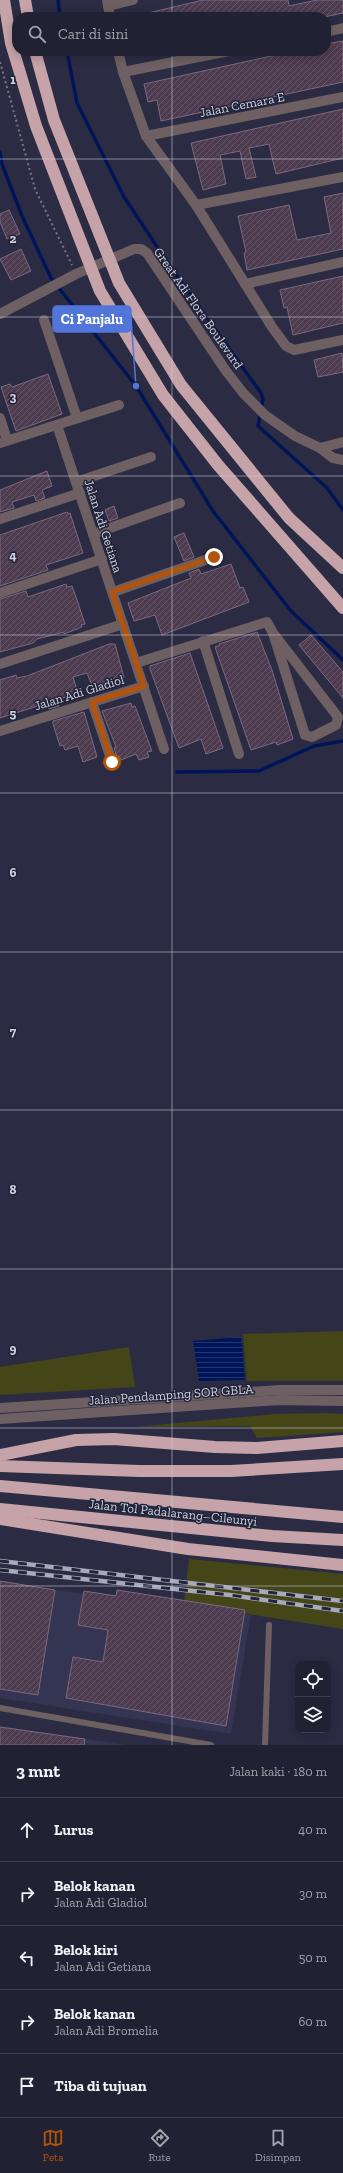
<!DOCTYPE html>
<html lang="id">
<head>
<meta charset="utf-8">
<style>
	:root { --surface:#202133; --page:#28293b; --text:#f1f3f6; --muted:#a2a3ac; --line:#3d3e4e; --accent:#b45309 }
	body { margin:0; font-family:"Zilla Slab",serif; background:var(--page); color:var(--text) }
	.controls { position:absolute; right:12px; bottom:12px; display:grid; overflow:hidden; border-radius:8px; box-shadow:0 2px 10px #0003 }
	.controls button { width:36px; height:36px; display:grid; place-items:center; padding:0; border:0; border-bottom:1px solid var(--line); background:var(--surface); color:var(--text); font:20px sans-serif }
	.stop { position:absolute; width:12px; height:12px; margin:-9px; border:3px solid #b45309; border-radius:50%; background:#fff }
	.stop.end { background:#b45309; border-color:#fff; box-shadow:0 1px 4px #0008 }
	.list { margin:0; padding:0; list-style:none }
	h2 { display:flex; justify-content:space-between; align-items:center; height:52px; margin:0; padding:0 16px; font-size:17px }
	h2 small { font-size:13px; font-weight:400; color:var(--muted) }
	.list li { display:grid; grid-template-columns:26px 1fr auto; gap:12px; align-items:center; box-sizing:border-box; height:64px; padding:0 16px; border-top:1px solid var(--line) }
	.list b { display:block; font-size:15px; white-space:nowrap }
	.list p { margin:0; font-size:13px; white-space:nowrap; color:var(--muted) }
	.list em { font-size:13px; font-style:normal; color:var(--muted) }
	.icon { flex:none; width:22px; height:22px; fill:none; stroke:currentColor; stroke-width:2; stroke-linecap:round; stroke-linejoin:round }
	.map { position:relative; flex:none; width:343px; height:1745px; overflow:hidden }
	.search { position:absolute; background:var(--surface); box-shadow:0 2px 10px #0003; left:12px; right:12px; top:12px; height:44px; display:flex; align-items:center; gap:10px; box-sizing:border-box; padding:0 14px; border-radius:16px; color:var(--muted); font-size:15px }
	.sheet { height:372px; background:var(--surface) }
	nav { display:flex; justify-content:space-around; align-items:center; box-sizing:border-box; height:56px; border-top:1px solid var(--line); background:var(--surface); font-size:11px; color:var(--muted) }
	nav a { display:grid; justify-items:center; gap:2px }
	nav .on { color:var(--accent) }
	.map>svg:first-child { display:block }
	.built { fill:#333552 }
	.grass { fill:#444618 }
	.water { fill:url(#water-rules) }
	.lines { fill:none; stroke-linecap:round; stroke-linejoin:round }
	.stream { stroke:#001558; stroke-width:3.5 }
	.building { fill:url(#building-hatch); stroke:#7c687e }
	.path { stroke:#76788b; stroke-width:2; stroke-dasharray:2 3; stroke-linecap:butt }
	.service { stroke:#6e6062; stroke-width:6 }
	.minor { stroke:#6e6062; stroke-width:10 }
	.tertiary { stroke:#6e6062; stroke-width:10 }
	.motorway { stroke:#c6a3a8; stroke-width:12 }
	.rail-casing { stroke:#a8a9bb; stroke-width:4.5 }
	.rail { stroke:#212339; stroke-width:3; stroke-dasharray:9; stroke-linecap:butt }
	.motorway-bridge { stroke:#c6a3a8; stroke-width:12 }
	.route { stroke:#b45309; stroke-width:5 }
	.grid { fill:none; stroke:#cfd1e0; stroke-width:1; stroke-opacity:0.55 }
	.labels { text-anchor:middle; stroke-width:3; stroke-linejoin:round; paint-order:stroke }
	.street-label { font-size:13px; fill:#cfd1e0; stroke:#212339 }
	.grid-label { font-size:13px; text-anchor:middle; font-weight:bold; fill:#cfd1e0; stroke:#212339; stroke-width:3; stroke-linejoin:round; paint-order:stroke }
	.leader { fill:none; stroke:#5275da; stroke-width:1.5 }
	.callout-dot { fill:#5275da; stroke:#212339; stroke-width:1.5 }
	.callout { fill:#5275da; stroke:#5275da; stroke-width:1.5 }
	.callout-label { font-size:14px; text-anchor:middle; font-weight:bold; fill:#fff }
</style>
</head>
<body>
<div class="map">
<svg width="343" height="1745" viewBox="0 0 343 1745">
	<defs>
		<pattern id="water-rules" width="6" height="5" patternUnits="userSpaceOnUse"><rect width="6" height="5" fill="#001558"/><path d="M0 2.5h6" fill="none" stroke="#243670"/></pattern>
		<pattern id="building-hatch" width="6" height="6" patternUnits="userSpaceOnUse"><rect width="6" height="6" fill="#4d3b4f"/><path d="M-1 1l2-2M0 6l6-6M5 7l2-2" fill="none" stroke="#665668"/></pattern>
	</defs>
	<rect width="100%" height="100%" fill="#2b2c44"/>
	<g class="built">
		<polygon points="0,1583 251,1615 231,1734 0,1698"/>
		<polygon points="0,1726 126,1745 0,1745"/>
	</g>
	<g class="grass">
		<polygon points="343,1331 343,1381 247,1381 243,1334"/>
		<polygon points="129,1347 135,1387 0,1395 0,1367"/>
		<polygon points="325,1413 343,1414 343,1432 257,1438 250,1426 135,1427 275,1414"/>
		<polygon points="189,1559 343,1574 343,1629 184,1604"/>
	</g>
	<polygon class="water" points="241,1337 245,1380 199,1381 193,1341"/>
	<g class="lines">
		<g class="stream">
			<polyline points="58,0 60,17"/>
			<polyline points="67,51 77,103 124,197 172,269 261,393 263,399 258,426 327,488 343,510"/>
			<polyline points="0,152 2,164 22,216 51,278 136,386 213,511 291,611 343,660"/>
			<polyline points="177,772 259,771 314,746 343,741"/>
		</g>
	</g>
	<g class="building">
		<polygon points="203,0 288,0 289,6 317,0 343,0 343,13 324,17 148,17 148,13"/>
		<polygon points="343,41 343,82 161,121 157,100 148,102 144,84 294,51 326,51 326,44"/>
		<polygon points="343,109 343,158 276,174 269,144 249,148 256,177 246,179 240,151 220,155 226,184 203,190 191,143"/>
		<polygon points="343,193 343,249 247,270 244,253 246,252 238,216 289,205 297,240 331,233 324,197"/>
		<polygon points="9,210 20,234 7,239 0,222 0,214"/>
		<polygon points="21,249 31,271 11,280 0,259"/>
		<polygon points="343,276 343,323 293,335 287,307 284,308 280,290"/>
		<polygon points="342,353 343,372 318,377 314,360"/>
		<polygon points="48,374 62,414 16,431 1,387 10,384 12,387"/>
		<polygon points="47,471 52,486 42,490 45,498 36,501 34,495 12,502 14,508 0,512 0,490"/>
		<polygon points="114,506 118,518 109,521 105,510"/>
		<polygon points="67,512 68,514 70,513 83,553 46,565 48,570 0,586 0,535"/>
		<polygon points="184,533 194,557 184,561 174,537"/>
		<polygon points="231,564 240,588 243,587 249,602 162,635 155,615 134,621 128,603 191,578 189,573 199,569 201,574"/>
		<polygon points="66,584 67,587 72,586 77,600 85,624 81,625 82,627 64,634 64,632 37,639 33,643 0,652 0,599 26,591 28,597"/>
		<polygon points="257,632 272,670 293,739 277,745 276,742 251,750 215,647 220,645 219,644"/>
		<polygon points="311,635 343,672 343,698 299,645"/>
		<polygon points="109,644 115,644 124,678 93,688 87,673 73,677 78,693 57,700 59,706 49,709 47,703 0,718 0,680 16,675 17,678 27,676"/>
		<polygon points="190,653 223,748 206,754 201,739 179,748 150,669 150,666"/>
		<polygon points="131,703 132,707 135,706 152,751 147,752 149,757 139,760 136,754 121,760 119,756 117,757 114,748 116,747 102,711"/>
		<polygon points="84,712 97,757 83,762 78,746 65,750 63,745 60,746 53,724 53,721"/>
		<polygon points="0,1581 55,1590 38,1695 0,1689"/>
		<polygon points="117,1590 245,1610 226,1726 66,1698 73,1657 103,1662 108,1630 78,1625 84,1591 116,1596"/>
		<polygon points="0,1727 85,1739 84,1745 0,1745"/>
	</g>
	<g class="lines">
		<polyline class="path" points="0,62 35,189 72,265"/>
		<g class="service">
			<polyline points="0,1708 211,1745"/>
			<polyline points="265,1745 269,1625"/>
		</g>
		<g class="minor">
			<polyline points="107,0 110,17"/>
			<polyline points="108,6 133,0"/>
			<polyline points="326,32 343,28"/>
			<polyline points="118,51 123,72 146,136 196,205 272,327 286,346 294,350 343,340"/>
			<polyline points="123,72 229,51"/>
			<polyline points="146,136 343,97"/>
			<polyline points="196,205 343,177"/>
			<polyline points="245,284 343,262"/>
			<polyline points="0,314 76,274 134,249 141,249 147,253 226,371 244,394 265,415 295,436 320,448 333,458 343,460"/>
			<polyline points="44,320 77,418"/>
			<polyline points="0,418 7,440"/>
			<polyline points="57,425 164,749"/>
			<polyline points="0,443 119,405"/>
			<polyline points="320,448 343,442"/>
			<polyline points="76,482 151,457"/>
			<polyline points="0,519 80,493"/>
			<polyline points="93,534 180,503"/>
			<polyline points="113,592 214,557"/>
			<polyline points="0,593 102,559"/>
			<polyline points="203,641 239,754"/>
			<polyline points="136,663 267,622 273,633 338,717 336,725 312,737 305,735 273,633"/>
			<polyline points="0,664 123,624"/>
			<polyline points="92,702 112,762"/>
			<polyline points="0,731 144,686"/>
		</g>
		<g class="tertiary">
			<polyline points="0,1408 280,1390 343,1390"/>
			<polyline points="0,1419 279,1400 343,1401"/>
		</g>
		<g class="motorway">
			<polyline points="25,0 28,17"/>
			<polyline points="0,1455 76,1440 114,1439 215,1447 257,1448 343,1441"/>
			<polyline points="0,1466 139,1471 231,1471 343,1464"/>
			<polyline points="0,1486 343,1517"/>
			<polyline points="0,1509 272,1536 343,1540"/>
			<polyline points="0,1519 188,1549 343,1565"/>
		</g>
		<defs>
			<g id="rail">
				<polyline points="0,1561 343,1601"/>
				<polyline points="0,1570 230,1595 343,1611"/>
			</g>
		</defs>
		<use href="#rail" class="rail-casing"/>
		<use href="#rail" class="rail"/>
		<g class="motorway-bridge">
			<polyline points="4,0 11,43 36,126 100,291 163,395 218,465 343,608"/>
			<polyline points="35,51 54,120 119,283 181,385 289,518 343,568"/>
		</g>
	</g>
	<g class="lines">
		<polyline class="route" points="112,762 92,702 144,686 112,592 214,557"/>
	</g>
	<path class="grid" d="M172,0V17M172,51V1745M0,159H343M0,317H343M0,476H343M0,635H343M0,793H343M0,952H343M0,1110H343M0,1269H343M0,1428H343M0,1586H343"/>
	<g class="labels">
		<g class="street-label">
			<text transform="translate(242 104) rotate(-11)" y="5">Jalan Cemara E</text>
			<text transform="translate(199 308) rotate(55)" y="5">Great Adi Flora Boulevard</text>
			<text transform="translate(104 526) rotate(72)" y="5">Jalan Adi Getiana</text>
			<text transform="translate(79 692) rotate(-17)" y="5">Jalan Adi Gladiol</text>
			<text transform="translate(171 1394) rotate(-4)" y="5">Jalan Pendamping SOR GBLA</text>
			<text transform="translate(173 1512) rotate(6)" y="5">Jalan Tol Padalarang–Cileunyi</text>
		</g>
	</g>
	<g class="grid-label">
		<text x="13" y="84">1</text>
		<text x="13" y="243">2</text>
		<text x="13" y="401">3</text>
		<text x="13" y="560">4</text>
		<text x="13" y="718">5</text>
		<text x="13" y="877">6</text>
		<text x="13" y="1036">7</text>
		<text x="13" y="1194">8</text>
		<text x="13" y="1353">9</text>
	</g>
	<path class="leader" d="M136 386L131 319"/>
	<circle class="callout-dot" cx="136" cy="386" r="4"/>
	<rect class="callout" x="53" y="306" width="78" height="26" rx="4"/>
	<g class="callout-label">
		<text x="92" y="324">Ci Panjalu</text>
	</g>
</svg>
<div class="controls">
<button><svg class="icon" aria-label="locate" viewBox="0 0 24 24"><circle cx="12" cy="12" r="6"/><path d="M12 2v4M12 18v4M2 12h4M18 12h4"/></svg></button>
<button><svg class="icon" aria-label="layers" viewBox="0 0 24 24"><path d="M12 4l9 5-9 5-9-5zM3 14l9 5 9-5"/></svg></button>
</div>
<div class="stop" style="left:112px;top:762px"></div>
<div class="stop end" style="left:214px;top:557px"></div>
<div class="search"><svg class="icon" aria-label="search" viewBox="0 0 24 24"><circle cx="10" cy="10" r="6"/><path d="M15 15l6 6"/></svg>Cari di sini</div>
</div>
<section class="sheet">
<h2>3 mnt<small>Jalan kaki · 180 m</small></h2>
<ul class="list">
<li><svg class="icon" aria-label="ahead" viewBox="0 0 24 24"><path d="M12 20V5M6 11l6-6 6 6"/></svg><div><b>Lurus</b></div><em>40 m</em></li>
<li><svg class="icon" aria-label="right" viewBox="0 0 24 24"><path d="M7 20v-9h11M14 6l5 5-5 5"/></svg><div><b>Belok kanan</b><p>Jalan Adi Gladiol</p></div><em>30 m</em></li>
<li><svg class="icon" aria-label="left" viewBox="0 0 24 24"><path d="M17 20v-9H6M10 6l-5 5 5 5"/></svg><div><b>Belok kiri</b><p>Jalan Adi Getiana</p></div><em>50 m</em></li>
<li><svg class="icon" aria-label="right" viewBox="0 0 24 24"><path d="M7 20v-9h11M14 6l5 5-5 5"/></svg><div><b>Belok kanan</b><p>Jalan Adi Bromelia</p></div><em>60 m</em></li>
<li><svg class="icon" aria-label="arrive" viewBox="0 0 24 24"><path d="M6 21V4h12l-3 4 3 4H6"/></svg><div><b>Tiba di tujuan</b></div></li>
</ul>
</section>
<nav>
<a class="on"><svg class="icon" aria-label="map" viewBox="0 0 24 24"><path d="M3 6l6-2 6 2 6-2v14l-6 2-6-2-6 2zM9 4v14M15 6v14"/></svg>Peta</a>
<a><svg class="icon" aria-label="directions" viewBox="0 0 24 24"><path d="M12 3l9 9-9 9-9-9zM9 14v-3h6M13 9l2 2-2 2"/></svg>Rute</a>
<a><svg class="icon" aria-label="saved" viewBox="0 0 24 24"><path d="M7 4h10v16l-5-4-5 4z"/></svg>Disimpan</a>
</nav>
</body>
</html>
